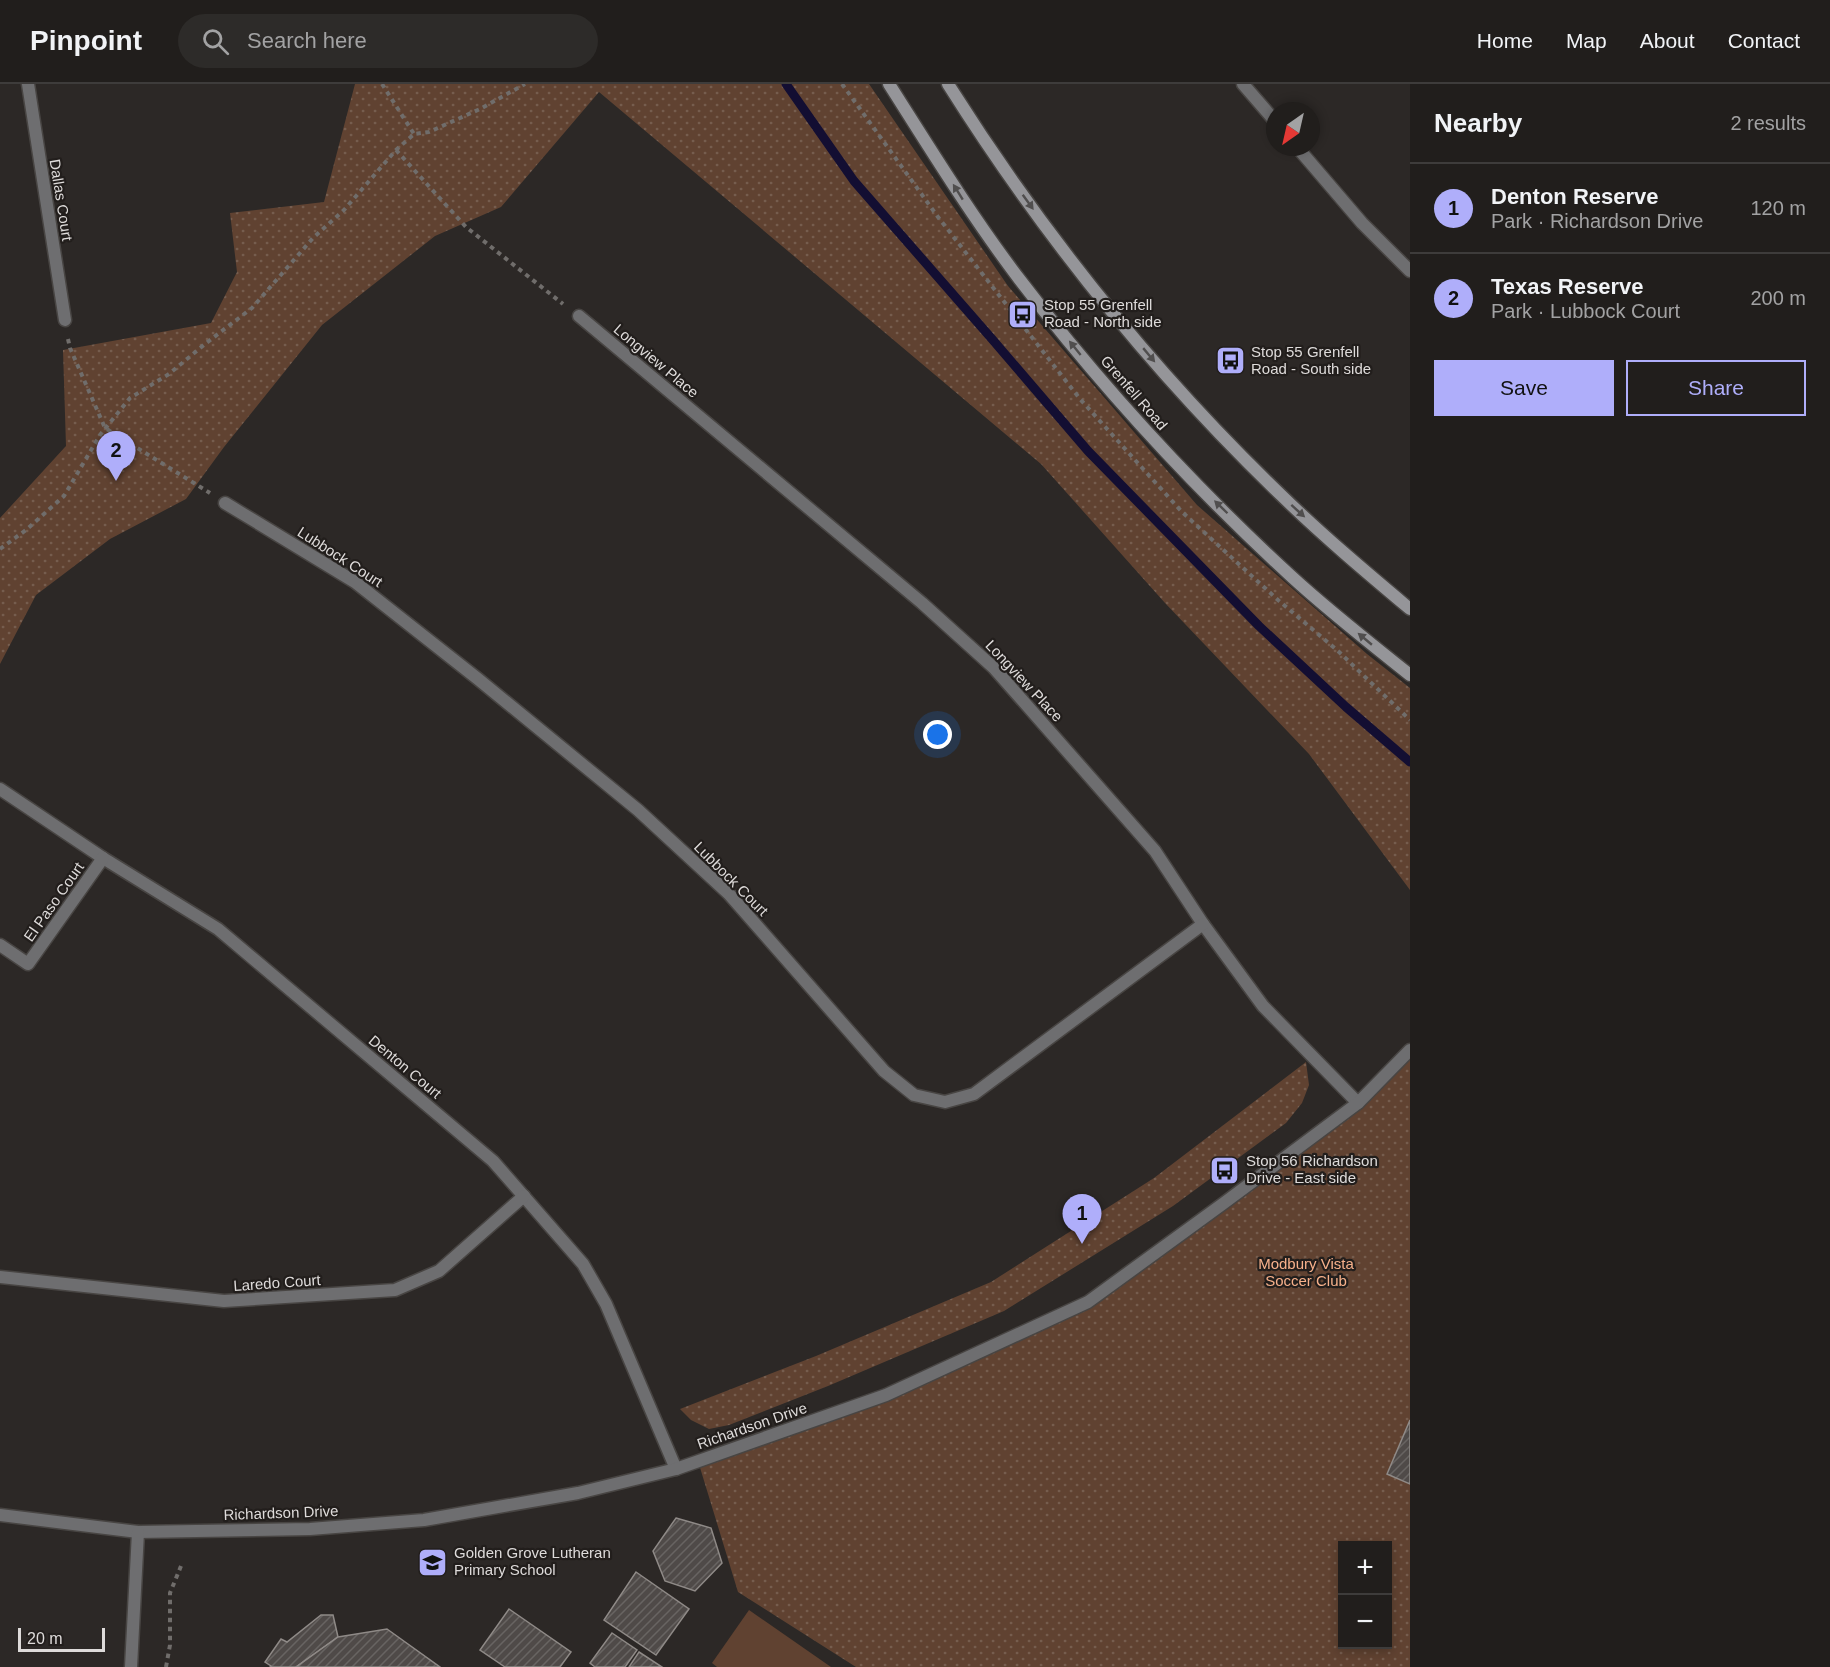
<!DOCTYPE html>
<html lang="en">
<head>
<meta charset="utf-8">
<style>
	:root { --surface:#211e1c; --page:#2d2b29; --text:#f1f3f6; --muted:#a2a2a3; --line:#3e3c3b; --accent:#afaefa }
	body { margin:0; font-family:Arial,sans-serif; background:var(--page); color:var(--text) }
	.controls { position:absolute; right:18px; bottom:18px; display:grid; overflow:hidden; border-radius:0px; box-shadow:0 3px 9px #0003 }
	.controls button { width:54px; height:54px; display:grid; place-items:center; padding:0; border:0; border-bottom:2px solid var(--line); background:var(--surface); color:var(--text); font:30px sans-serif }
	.compass { position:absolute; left:1266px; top:18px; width:54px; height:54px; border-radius:50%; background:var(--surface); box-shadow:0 3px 9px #0003; rotate:214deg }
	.scale { position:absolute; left:18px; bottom:15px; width:87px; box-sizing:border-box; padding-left:6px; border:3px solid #dedbda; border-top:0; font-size:16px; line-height:21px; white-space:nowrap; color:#dedbda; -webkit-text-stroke:4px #221e1c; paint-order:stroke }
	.you { position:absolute; left:938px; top:651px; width:21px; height:21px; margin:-15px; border:4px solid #fff; border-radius:50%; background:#1a73e8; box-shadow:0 0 0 9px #1a73e833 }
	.badge { display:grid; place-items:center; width:39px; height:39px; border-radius:50%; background:var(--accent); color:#111; font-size:20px; font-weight:700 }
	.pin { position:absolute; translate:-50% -50px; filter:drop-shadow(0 2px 3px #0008) }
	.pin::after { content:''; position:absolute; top:32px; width:21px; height:18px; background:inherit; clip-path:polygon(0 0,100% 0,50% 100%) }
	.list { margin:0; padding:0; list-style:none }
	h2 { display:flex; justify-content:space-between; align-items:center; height:78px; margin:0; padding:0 24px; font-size:26px }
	h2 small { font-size:20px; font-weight:400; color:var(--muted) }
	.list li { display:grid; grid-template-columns:39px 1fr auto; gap:18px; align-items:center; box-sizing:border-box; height:90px; padding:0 24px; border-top:2px solid var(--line) }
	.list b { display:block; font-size:22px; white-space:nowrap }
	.list p { margin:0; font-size:20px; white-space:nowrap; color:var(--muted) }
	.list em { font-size:20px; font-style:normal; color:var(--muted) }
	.actions { display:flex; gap:12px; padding:18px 24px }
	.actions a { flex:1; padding:14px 0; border:2px solid var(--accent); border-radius:0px; text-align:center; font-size:21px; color:var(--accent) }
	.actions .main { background:var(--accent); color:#111 }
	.icon { flex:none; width:33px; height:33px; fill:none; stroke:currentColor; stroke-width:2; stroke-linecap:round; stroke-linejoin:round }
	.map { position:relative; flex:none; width:1410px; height:1583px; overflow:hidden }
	header { display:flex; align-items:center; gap:36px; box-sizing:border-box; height:84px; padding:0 30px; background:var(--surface); border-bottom:2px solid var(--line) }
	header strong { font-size:28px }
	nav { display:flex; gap:33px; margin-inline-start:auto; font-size:21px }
	.search { width:420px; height:54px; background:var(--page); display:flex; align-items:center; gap:15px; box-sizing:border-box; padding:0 21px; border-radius:33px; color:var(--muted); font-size:22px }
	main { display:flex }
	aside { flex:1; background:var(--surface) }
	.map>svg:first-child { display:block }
	.grass { fill:#604231 }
	.park { fill:url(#park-dots); fill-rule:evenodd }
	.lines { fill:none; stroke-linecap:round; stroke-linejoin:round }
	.stream { stroke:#130e32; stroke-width:9 }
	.building { fill:url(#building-hatch); stroke:#8f8a87; stroke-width:1.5 }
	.minor-casing { stroke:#484543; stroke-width:15 }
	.tertiary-casing { stroke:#484543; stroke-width:15 }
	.secondary-casing { stroke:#484543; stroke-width:15 }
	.path { stroke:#706d6b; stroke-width:4; stroke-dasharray:4.5 4.5; stroke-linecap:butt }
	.minor { stroke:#6e6e70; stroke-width:12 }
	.tertiary { stroke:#6e6e70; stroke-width:12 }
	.secondary { stroke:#959599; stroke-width:12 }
	.oneway { fill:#504e4e }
	.labels { text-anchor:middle; stroke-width:4.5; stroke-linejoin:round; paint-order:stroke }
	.street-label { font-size:15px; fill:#dedbda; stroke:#221e1c }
	.poi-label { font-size:15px; fill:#dedbda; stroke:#221e1c; text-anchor:start }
	.park-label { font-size:15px; fill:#f7b18b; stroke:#221e1c }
</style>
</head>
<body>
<header>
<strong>Pinpoint</strong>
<div class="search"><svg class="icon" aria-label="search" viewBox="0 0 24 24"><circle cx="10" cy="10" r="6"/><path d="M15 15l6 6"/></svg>Search here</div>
<nav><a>Home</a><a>Map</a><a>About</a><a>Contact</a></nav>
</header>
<main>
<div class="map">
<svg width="1410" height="1583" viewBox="0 0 1410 1583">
	<defs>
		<pattern id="park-dots" width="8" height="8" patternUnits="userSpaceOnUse" patternTransform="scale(1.5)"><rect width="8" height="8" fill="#604231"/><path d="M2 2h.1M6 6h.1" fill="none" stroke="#765d4e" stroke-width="1.8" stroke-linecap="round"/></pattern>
		<pattern id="building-hatch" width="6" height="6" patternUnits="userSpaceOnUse" patternTransform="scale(1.5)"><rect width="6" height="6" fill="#4f4a48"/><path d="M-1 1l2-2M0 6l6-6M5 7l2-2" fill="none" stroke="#686462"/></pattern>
	</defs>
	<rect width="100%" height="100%" fill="#2c2826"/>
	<polygon class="grass" points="749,1526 831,1583 717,1583 712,1579"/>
	<g class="park">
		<polygon points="355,0 869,0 1008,202 1197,421 1367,570 1410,604 1410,806 1309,670 1165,519 1041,380 599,8 501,123 435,152 322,241 224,363 186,415 110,455 36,511 0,580 0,434 66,362 63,266 211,239 237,188 230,129 324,118"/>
		<path d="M1410,966V1583H856L738,1508L698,1377L886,1311L1088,1218L1358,1019ZM1342,1462H1388V1560H1342Z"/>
		<polygon points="1306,978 1309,1001 1302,1019 1286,1039 1173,1122 1004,1227 828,1302 729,1341 709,1345 691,1336 680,1325 816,1272 991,1198 1154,1094"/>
	</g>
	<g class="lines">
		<polyline class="stream" points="786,0 854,97 992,255 1088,367 1259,542 1346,623 1410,678"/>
	</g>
	<g class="building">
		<polygon points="1410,1336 1410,1400 1387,1390"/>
		<polygon points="676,1434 711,1444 722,1479 695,1507 665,1497 653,1467"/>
		<polygon points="636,1488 689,1525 656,1571 604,1536"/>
		<polygon points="509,1525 571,1568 560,1583 505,1583 480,1566"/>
		<polygon points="321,1531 333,1531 338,1553 296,1583 270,1583 271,1582 265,1578 281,1555 287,1558"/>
		<polygon points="387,1545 440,1583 296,1583 338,1553"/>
		<polygon points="612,1549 637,1566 625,1583 595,1583 590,1579"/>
		<polygon points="639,1568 662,1583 629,1583"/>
	</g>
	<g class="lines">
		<defs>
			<g id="minor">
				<polyline points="28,0 65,236"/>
				<polyline points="1243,0 1275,37"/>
				<polyline points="1297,63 1362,139 1410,187"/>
				<polyline points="579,232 922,519 994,584 1155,767 1203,840 1263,922 1358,1019"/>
				<polyline points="225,419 355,498 478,595 638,726 729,810 884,987 914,1011 945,1018 974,1010 1203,840"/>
				<polyline points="0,705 103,774 218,845 493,1077 583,1180 606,1220 676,1385"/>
				<polyline points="0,861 28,880 103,774"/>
				<polyline points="0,1193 224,1217 395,1206 439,1187 524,1112"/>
			</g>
			<g id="tertiary">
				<polyline points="0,1431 138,1448 310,1445 424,1436 578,1409 676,1385 886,1311 1088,1218 1224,1119 1358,1019 1410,966"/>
				<polyline points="131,1583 138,1448"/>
			</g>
			<g id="secondary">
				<path d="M889,0C931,66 972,133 1020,196C1101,302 1193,402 1292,493C1329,527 1370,559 1410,591"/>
				<path d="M948,0C1042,149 1154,289 1281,411C1322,451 1366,488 1410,525"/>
			</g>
		</defs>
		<use href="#minor" class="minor-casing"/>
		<use href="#tertiary" class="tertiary-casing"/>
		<use href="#secondary" class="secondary-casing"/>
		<g class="path">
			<polyline points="382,0 414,50"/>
			<polyline points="842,0 938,133 1080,315 1182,428 1278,516 1338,567 1410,636"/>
			<polyline points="396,66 466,143 563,220"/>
			<polyline points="68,255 70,264 105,344 210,409"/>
			<polyline points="0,465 26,446 64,412 100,351 130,314 169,290 205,260 252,224 313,154 344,126 396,66 414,50 429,48 480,25 525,0"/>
			<polyline points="166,1583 170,1561 170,1509 181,1482"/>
		</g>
		<use href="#minor" class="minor"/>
		<use href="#tertiary" class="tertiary"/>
		<use href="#secondary" class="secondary"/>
	</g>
	<defs><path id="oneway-solid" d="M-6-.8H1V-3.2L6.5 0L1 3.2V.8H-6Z" transform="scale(1.5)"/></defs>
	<g class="oneway">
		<use href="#oneway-solid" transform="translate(958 108) rotate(-122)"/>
		<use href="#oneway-solid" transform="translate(1028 118) rotate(54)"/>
		<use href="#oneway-solid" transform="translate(1075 264) rotate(-129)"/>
		<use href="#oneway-solid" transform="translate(1149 271) rotate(50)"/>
		<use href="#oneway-solid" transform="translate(1221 423) rotate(-136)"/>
		<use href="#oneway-solid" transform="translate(1298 427) rotate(42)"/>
		<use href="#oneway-solid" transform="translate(1365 555) rotate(-140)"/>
	</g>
	<defs>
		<symbol id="bus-square" viewBox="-11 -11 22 22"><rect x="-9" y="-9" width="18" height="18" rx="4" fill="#afaefa" stroke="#221e1c"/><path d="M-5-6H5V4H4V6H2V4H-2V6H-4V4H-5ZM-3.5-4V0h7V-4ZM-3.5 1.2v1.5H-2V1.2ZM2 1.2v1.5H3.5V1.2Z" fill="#111"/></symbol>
		<symbol id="school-square" viewBox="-11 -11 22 22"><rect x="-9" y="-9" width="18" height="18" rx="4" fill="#afaefa" stroke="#221e1c"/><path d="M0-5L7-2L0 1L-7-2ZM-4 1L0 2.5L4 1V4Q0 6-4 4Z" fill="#111"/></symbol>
	</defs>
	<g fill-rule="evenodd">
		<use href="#bus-square" x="1006" y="214" width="33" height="33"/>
		<use href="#bus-square" x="1214" y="260" width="33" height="33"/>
		<use href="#bus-square" x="1208" y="1070" width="33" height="33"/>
		<use href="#school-square" x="416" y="1462" width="33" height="33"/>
	</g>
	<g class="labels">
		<g class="street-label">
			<text transform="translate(61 116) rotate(81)" y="5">Dallas Court</text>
			<text transform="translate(656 277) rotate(40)" y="5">Longview Place</text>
			<text transform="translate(1134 309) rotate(49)" y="5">Grenfell Road</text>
			<text transform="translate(340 473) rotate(33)" y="5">Lubbock Court</text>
			<text transform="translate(1024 597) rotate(47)" y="5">Longview Place</text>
			<text transform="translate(731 795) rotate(45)" y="5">Lubbock Court</text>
			<text transform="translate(54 818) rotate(-55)" y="5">El Paso Court</text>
			<text transform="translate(405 983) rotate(40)" y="5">Denton Court</text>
			<text transform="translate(277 1199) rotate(-4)" y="5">Laredo Court</text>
			<text transform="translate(752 1342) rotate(-19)" y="5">Richardson Drive</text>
			<text transform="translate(281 1429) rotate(-2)" y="5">Richardson Drive</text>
		</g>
		<g class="poi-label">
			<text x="1044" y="226">Stop 55 Grenfell<tspan x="1044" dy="17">Road - North side</tspan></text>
			<text x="1251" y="273">Stop 55 Grenfell<tspan x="1251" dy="17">Road - South side</tspan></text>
			<text x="1246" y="1082">Stop 56 Richardson<tspan x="1246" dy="17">Drive - East side</tspan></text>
			<text x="454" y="1474">Golden Grove Lutheran<tspan x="454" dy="17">Primary School</tspan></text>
		</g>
		<g class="park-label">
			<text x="1306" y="1185">Modbury Vista<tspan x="1306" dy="17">Soccer Club</tspan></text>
		</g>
	</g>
</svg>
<div class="controls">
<button>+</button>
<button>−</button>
</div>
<svg class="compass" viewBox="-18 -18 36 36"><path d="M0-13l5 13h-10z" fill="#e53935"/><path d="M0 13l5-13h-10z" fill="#a2a2a3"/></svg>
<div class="scale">20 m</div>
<div class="you"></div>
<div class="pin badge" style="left:1082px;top:1160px">1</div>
<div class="pin badge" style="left:116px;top:397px">2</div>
</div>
<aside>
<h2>Nearby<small>2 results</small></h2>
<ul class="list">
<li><span class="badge">1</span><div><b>Denton Reserve</b><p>Park · Richardson Drive</p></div><em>120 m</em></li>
<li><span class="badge">2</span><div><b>Texas Reserve</b><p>Park · Lubbock Court</p></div><em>200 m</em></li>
</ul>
<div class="actions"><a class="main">Save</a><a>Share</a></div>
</aside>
</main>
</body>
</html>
